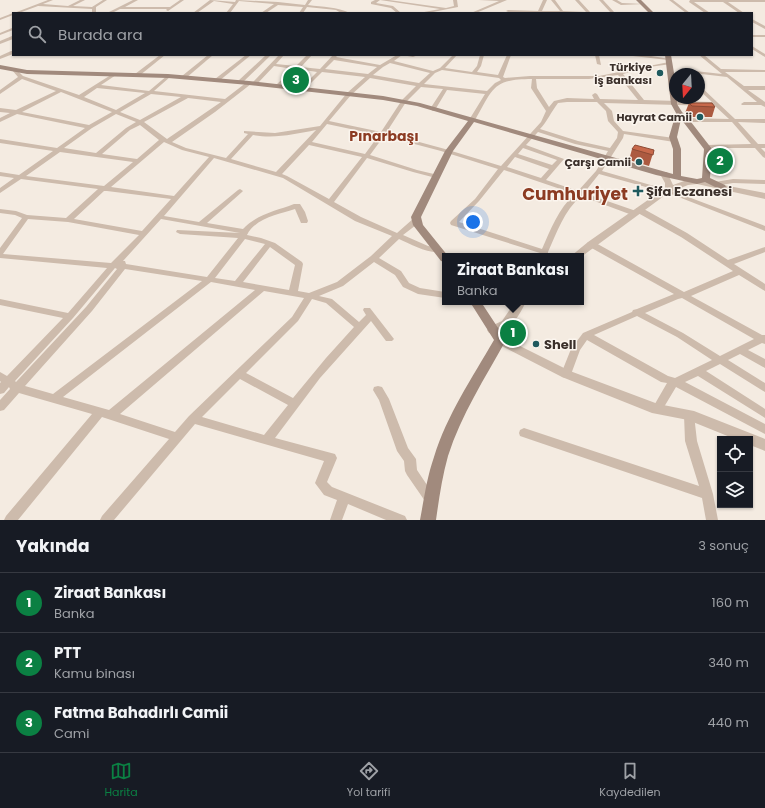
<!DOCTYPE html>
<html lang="tr">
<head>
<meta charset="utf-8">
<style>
	:root { --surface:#171b24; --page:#20242c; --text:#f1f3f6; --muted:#9ea1a6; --line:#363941; --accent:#0b8043 }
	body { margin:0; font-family:Poppins,sans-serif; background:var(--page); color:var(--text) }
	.controls { position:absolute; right:12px; bottom:12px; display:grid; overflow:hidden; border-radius:0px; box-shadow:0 1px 3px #0004 }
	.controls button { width:36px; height:36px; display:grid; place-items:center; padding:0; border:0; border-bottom:1px solid var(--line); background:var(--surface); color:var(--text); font:20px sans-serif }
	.compass { position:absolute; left:669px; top:68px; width:36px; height:36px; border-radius:50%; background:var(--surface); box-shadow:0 1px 3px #0004; rotate:198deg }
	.you { position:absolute; left:473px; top:222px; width:14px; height:14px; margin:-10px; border:3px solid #fff; border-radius:50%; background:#1a73e8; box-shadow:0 0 0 6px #1a73e833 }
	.badge { display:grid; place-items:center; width:26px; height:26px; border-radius:50%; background:var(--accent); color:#fff; font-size:13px; font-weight:700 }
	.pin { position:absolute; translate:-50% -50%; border:2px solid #fff; box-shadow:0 1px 4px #0006 }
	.popup { position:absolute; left:442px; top:253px; width:142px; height:52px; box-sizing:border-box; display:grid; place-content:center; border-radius:0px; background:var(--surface); filter:drop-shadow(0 1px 3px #0005); font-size:13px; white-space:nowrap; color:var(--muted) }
	.popup b { font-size:15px; color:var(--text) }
	.popup::after { content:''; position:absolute; left:50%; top:100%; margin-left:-8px; border:8px solid transparent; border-top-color:var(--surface) }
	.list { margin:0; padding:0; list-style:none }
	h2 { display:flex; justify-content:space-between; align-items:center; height:52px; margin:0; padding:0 16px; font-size:17px }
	h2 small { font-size:13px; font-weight:400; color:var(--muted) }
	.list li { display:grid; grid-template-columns:26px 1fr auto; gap:12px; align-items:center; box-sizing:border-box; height:60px; padding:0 16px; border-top:1px solid var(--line) }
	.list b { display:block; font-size:15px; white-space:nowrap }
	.list p { margin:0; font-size:13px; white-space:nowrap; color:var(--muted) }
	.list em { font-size:13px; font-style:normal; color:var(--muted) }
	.icon { flex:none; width:22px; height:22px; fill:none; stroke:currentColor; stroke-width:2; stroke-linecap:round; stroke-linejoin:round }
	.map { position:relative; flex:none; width:765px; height:520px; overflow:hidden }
	.search { position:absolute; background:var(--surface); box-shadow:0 1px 3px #0004; left:12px; right:12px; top:12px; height:44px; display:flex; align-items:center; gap:10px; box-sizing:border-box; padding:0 14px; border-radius:0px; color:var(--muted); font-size:15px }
	.sheet { height:232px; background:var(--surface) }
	nav { display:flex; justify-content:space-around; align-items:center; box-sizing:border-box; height:56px; border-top:1px solid var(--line); background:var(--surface); font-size:11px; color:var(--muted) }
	nav a { display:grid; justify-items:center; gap:2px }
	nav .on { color:var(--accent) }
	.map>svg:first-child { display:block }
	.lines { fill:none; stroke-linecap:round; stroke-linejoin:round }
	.minor { fill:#cdbbac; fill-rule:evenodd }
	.tertiary { fill:#cdbbac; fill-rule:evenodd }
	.secondary { fill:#a18a7d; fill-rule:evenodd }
	.wall { fill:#ac5a40 }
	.building { fill:#c8694b; stroke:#8c4a34 }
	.poi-dot { fill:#1f5a5e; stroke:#fbf5ee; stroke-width:1.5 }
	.labels { text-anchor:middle; stroke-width:3; stroke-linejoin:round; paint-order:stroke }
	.far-poi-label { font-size:11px; font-weight:bold; fill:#3b302b; stroke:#fbf5ee; text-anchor:end }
	.poi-label { font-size:13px; font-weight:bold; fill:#3b302b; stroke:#fbf5ee; text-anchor:start }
	.far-district-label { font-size:14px; font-weight:bold; fill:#8c3b22; stroke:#fbf5ee }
	.district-label { font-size:17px; font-weight:bold; fill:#8c3b22; stroke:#fbf5ee }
</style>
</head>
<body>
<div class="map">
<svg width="765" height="520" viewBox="0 0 765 520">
	<rect width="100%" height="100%" fill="#f4ebe1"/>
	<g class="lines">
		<g class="minor">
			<polygon points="48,0 53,0 43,4 68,6 80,0 85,0 73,6 92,7 103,0 107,0 96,7 96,12 94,13 92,12 92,9 38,6 19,13 14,13"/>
			<polygon points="133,0 138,0 125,7 170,7 180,0 184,0 168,11 166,10 167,9 120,9 112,13 107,13"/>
			<path d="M210,0L235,2L236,0L278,2L305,5L308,0H312L308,5C323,7 337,7 350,13H341L336,10L307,7L303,13H299L303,7L278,5L266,13H261L274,4L239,1L230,13H226L233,4L214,1L197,13H193Z"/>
			<polygon points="375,0 389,0 446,8 454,6 453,0 457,0 458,7 428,13 419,13 440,9 380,0 376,3 393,6 401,13 397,13 391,8 371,4 371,2"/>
			<polygon points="479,0 507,0 476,13 471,13 499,1"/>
			<polygon points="543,0 547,0 542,11 560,11 551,0 555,0 563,11 586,12 575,0 579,0 590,12 600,13 508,12 506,11 508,10 538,11"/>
			<polygon points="599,0 603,0 615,13 611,13"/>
			<polygon points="612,0 617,0 622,3 644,4 621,5"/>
			<polygon points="669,0 673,0 690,13 686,13"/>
			<polygon points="690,0 765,0 765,2 728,2 744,13 739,13 723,2 694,2 710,13 705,13 689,2"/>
			<polygon points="13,13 13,15 0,20 0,18"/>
			<polygon points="752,19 765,26 765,29 752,22"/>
			<polygon points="12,28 13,28 13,30 0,35 0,33"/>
			<rect x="752" y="35" width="13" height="2"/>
			<polygon points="12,36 13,36 13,39 0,44 0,41"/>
			<polygon points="752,46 765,54 765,57 752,49"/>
			<polygon points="11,51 13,51 13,54 0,59 0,56"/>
			<polygon points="160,55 165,55 139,76 135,76 135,74"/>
			<polygon points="208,55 213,55 186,78 182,78 182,76"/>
			<polygon points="246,55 251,55 219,81 215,81 215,79"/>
			<polygon points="266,55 271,55 242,83 238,83 238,81"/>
			<path d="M279,55H284L276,64L296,66L307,55H312L301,67L320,69L333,55H338L336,57L380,65L397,55H418L413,57L402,55L394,61L433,71L440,68L453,55H457L445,68L472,72L477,66L480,55H484L481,66L477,72L498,75L507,55H511L503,77L505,78L530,76H599L669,62H671V64L649,67L623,74L644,100L712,102L699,90V85L735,119H765V123L738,122L758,144H765V148H761L765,152V158L763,157L755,148H705L704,147L707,145L751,144L732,122H686L683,120L686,118L729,119L715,106L604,103L612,111L614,121L623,131L674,138L677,140L674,142L624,134L623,138L602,171L675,192L765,226V231L671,194L599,174L584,193L636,211V208H642L687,233L728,260L765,247V252L734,264L765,284V291L739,275L691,296L762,335H765V344L762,343L748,350L765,359V368L740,354L728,360L765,383V392L720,364L706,371L765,409V418L698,376L685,382L765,424V434L676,387L661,412L657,413L653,412L652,409L667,383L661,382L587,340L580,350L570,377L566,378L562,377L561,374L571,349L583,333L632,312L633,310L637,309L674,294L588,246L587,244L588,242H594L684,292L733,271L681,237L638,213V215H632L581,196C564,211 557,232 548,252V256H540V253L451,225L450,223L451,221L475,199L498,169L441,151L384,136L370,155L417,170L438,175V177L436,178L413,172L367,158L334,202L361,217L397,233L414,218H420L421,220L420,222L403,235L428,246L441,248L442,250L441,252C427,254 411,244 399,239L379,258L401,271L409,283L420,288L445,292V298L418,294L403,287L395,275L374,262L343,286L319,296L332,299L359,322L366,315L363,310L364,308H370L394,339L392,341H386L371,321L320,378L275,438L335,454L337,458L327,482L332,487L405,516L407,520H386L348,504L342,520H330L337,500L324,495L315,483L324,461L195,424L114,520H100L102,516L169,439L102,417L18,520H4L6,516L92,414L19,393L4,410L0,411V400L10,389L9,387L4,393L0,394V383L1,382L0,381V372L7,376L63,318L0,305V299L68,313L107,268L0,258V248L22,218L15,215L0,213V209L16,211L27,215L66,218L98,189L21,179L0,193V188L14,178L0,176V172L19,175L53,151L0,143V139L57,148L85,128L17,114L0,122V118L10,113L0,112V108L16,110L56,91L22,79L0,94V90L18,77L12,70L16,69L23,76L79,95L114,73H116V75L101,85L149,91L168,75H170V77L154,91L225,99L247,82H251V84L215,112L172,142L186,148L226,158L248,134L244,133V131L275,133L320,126L347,93L365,77L322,72L304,90L302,89V87L317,72L298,69L278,88L275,86L276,85L293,69L274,66L257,84H253V82ZM334,60L377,67L368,74L325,69ZM390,63L430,73L419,83L373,75L383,67ZM442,70L499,78L501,80L495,83L487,91L424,84L435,73ZM618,75L638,100L600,99L597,94L595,93L592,95L594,99L567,98L554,101L549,107L537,88L536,79H589ZM370,78L416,86L402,100L381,132L329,121L351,95ZM532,79L531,88L546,111L541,122L501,166L445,149L386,133L406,102L421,87L443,89L430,109L433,111L435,110L447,90L485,94L469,120L472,122L475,120C493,89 492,79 532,79ZM97,88L145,93L116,110L84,97ZM61,92L112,112L89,125L22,112ZM151,94L181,97L140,120L120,112ZM188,98L221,102L167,139L144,122ZM567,102H597L606,111L608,121L618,132L617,138L610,148L578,141L540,129C547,122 551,112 558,103ZM116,114L136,122L126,128L96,153L64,148L92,128ZM327,124L379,135L365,154L312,142ZM140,125L159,140L137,159L102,154L130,130ZM316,130L276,172L231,159L253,135C275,139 295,134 316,130ZM538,132L575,144L608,151L596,171L578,191L546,180L564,159L526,145ZM164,142L182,150L209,157L174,196L111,187ZM309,145L362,157L329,199L287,176L282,174ZM523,148L557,160L552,165L518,154ZM60,152L133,162L104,186L26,176ZM515,157L549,169L541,178L507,167ZM214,158L283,178L355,221L392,236L371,256L337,282L309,293L298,291L303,264L302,262L275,243L261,238L247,235C255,218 280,214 295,209L301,223H307L308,221L305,212L300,204H294C276,211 257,214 243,229L207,223L242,192L243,191L240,189L238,190L199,222L164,216ZM504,170L575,194C558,209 551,229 542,249L459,222L479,201ZM104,191H107L171,199L142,231L74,219ZM28,219L68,222L139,235L111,263L3,254ZM161,219L240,233L177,230L176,232L180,234L238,238L207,277L126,264L125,261H123ZM245,239L265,244L235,281L215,278ZM270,247L295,265L289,290L243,282ZM115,268L117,269L86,307L16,382L15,381L73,318ZM125,269L202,281L53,394L25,386L92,311ZM211,282L255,290L109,410L63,397ZM264,291L304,298L292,317L189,416L175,432L120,414ZM682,298L754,339L720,356L683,333L645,313L678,299ZM312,299L326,303L354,327L326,358L293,398L246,373L298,321ZM637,316L677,337L712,360L675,378L668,376L594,335ZM240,379L288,405L264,435L202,417Z"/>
			<polygon points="595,55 599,55 601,65 597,64"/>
			<polygon points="631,55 645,55 670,59 668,60 633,56"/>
			<polygon points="699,55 704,55 721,69 765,70 765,72 725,72 744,86 765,86 765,90 748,90 765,102 765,107 761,105 742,105 741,104 744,102 757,102 727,77 693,73 693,71 695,71 722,74"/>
			<polygon points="733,179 765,180 765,184 733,183 715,186 712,184 715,182"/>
			<path d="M462,302H480V303L479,305C474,306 468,305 463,304Z"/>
			<polygon points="378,386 382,387 389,399 408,448 416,459 417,470 437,500 435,504 431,506 427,504 407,475 405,471 404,461 397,451 379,400 373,390 374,387"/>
			<polygon points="689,411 693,412 694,415 697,441 713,494 718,520 706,520 702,498 520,436 519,433 520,430 524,428 699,486 685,441 684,415 685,412"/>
		</g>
		<g class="tertiary">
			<polygon points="661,172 667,172 673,185 687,180 697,180 765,193 765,199 697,184 688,185 668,193 581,257 571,256 588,242 665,188 665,183 660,174"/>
			<path d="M515,302H526C519,315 508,338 489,333L487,330L489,327L502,321Z"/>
			<polygon points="500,336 570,371 658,404 694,411 765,439 765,451 750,445 750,439 735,439 688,420 652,413 562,377 496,343 494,340 496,337"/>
		</g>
		<g class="secondary">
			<polygon points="636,0 641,0 654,13 649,13"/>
			<path d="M665,55H671L675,79V98H677V104L682,112L691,122L712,149L710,178L725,185L726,187L725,189H719L705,182L697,184L656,175L474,122L453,151L421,217L423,225L448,256H445V262L441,261L413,225L411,217L445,151L468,121L417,106L383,100L249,85L168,78L27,74L0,69V65L27,70L168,74L249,81L383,96L420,103L673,174V149L669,137L676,113L671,104ZM681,119L704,149L702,178L697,179L681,176V149L677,137Z"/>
			<path d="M470,302H481L506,340C485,378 461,415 448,456C442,477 439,499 436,520H420C424,499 427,477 434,457C447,415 472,378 494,340Z"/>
		</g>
	</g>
	<g class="wall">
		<polygon points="689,103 715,107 712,117 689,117 685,113"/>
		<polygon points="632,149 654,150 649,166 629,160"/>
	</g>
	<g class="building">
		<polygon points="689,103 712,103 715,107 692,106"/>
		<polygon points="635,145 654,150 653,155 632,149"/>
	</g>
	<g class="poi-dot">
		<circle cx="660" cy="73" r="4"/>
		<circle cx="700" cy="117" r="4"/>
		<circle cx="639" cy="162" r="4"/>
		<path d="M636 185h4v4h4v4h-4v4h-4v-4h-4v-4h4z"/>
		<circle cx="536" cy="344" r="4"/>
	</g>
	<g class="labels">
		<g class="far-poi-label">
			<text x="652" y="71">Türkiye<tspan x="652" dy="13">İş Bankası</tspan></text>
			<text x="692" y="121">Hayrat Camii</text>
			<text x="631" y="166">Çarşı Camii</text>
		</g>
		<g class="poi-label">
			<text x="646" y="196">Şifa Eczanesi</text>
			<text x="544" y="349">Shell</text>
		</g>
		<g class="far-district-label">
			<text x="384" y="141">Pınarbaşı</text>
		</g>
		<g class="district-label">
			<text x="575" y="200">Cumhuriyet</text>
		</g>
	</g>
</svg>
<div class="controls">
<button><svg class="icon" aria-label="locate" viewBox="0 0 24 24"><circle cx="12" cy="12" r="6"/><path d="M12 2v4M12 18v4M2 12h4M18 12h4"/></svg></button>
<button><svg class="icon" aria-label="layers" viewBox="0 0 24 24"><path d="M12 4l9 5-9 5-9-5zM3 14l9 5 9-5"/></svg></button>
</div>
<svg class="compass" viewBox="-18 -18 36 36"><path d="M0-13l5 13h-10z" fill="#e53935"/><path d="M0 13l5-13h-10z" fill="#9ea1a6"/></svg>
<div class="you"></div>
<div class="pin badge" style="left:513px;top:333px">1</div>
<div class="popup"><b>Ziraat Bankası</b>Banka</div>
<div class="pin badge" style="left:720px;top:161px">2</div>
<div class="pin badge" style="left:296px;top:80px">3</div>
<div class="search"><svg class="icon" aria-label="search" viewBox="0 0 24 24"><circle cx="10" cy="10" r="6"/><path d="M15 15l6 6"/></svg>Burada ara</div>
</div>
<section class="sheet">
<h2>Yakında<small>3 sonuç</small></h2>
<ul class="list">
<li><span class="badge">1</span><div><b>Ziraat Bankası</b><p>Banka</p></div><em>160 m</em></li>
<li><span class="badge">2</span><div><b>PTT</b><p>Kamu binası</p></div><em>340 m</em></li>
<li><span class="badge">3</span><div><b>Fatma Bahadırlı Camii</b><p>Cami</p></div><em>440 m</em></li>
</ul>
</section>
<nav>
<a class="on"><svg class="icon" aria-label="map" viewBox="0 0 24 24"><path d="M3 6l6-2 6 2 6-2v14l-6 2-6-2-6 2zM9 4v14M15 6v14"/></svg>Harita</a>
<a><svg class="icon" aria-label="directions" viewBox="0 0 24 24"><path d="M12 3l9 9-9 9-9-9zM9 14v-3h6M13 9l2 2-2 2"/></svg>Yol tarifi</a>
<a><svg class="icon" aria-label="saved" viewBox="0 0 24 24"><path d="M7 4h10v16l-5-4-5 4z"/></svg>Kaydedilen</a>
</nav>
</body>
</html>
